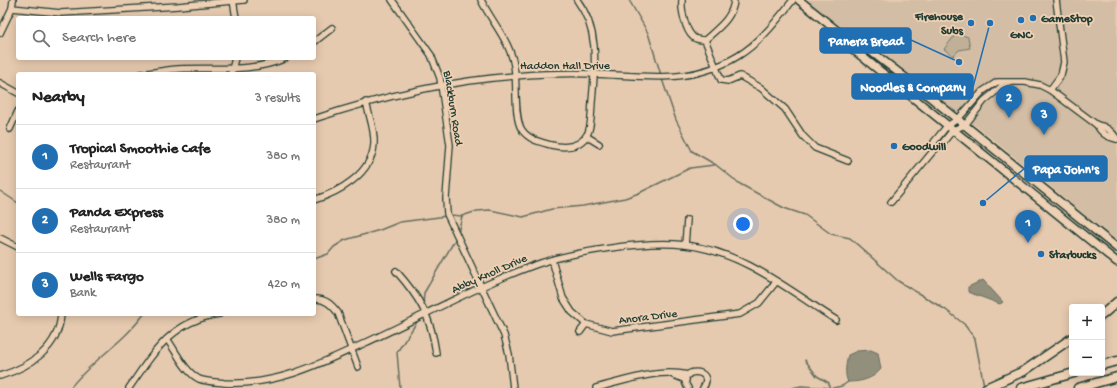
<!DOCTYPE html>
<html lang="en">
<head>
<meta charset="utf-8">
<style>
	:root { --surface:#fff; --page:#f6f6f6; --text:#222; --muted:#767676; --line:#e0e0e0; --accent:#1f6fb2 }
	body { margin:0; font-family:"Gochi Hand",sans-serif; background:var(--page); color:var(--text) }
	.controls { position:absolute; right:12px; bottom:12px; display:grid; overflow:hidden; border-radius:4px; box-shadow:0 2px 10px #0003 }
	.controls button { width:36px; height:36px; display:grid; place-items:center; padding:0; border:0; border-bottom:1px solid var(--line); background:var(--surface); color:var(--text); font:20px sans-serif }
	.you { position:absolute; left:743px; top:224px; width:14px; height:14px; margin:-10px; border:3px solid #fff; border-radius:50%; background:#1a73e8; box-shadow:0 0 0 6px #1a73e833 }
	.badge { display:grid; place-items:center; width:26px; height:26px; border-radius:50%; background:var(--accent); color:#fff; font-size:13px; font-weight:700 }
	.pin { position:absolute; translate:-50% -33px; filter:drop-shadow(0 1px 2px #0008) }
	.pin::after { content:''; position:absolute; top:21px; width:14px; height:12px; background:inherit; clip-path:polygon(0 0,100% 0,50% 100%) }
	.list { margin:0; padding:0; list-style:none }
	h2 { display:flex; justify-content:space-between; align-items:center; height:52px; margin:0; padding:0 16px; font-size:17px }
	h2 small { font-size:13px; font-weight:400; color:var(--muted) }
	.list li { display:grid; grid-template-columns:26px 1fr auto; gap:12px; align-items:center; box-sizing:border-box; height:64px; padding:0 16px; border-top:1px solid var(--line) }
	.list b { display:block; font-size:15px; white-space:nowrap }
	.list p { margin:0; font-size:13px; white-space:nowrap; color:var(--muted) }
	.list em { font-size:13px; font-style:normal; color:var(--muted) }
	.icon { flex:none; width:22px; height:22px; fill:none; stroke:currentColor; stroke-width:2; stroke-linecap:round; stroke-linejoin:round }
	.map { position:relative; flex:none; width:1117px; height:388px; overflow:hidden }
	.search { position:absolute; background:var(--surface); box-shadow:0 2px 10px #0003; left:16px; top:16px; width:300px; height:44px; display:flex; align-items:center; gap:10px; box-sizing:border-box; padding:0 14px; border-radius:4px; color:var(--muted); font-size:15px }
	.panel { position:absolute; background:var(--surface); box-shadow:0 2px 10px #0003; left:16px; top:72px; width:300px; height:244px; border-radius:4px }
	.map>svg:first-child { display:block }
	.built { fill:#d3bda4 }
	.green { fill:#c1b098; stroke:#707666 }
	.water { fill:#928f7b; stroke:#646e5f }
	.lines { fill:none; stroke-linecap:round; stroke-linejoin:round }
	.stream { stroke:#646e5f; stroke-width:1.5 }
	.minor-casing { stroke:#1f3d34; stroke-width:8 }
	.major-casing { stroke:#1f3d34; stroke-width:10 }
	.highway-casing { stroke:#1f3d34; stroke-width:11 }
	.minor { stroke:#eed0b4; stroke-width:5.5 }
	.major { stroke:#eed0b4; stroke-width:7 }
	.highway { stroke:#eed0b4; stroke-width:8 }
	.poi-dot { fill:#1f6fb2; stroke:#eed0b4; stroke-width:1.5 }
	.labels { text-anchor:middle; stroke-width:3.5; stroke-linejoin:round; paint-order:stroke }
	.poi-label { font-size:12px; font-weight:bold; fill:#1f3d34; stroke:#eed0b4; text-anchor:start }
	.street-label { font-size:12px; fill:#1f3d34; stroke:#eed0b4 }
	.leader { fill:none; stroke:#1f6fb2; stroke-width:1.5 }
	.callout-dot { fill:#1f6fb2; stroke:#eed0b4; stroke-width:1.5 }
	.callout { fill:#1f6fb2; stroke:#1f6fb2; stroke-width:1.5 }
	.callout-label { font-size:13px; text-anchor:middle; font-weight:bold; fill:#fff }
</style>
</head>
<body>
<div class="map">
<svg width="1117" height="388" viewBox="0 0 1117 388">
	<rect width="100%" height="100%" fill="#e6caaf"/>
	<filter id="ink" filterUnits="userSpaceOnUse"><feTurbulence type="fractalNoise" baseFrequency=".025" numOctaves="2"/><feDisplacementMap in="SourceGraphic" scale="8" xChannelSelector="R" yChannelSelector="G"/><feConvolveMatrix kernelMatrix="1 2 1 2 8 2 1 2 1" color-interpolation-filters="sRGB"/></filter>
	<g filter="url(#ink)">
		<polygon class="built" points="803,0 1117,0 1117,241 978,127"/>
		<polygon class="green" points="957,33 968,37 970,48 959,50 953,56 944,49"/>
		<g class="water">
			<polygon points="983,280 1003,302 1000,304 968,292 968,287"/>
			<path d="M871,350L878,353L881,369C873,379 861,382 848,382C844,374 846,364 848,355L857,351Z"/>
		</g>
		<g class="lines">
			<g class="stream">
				<polyline points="629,0 648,33 661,75"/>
				<polyline points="662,79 676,120 692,151 716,165 740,184 784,208 805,215 831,234 850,238 898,281 946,310 964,324 975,339 984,386"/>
				<polyline points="0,191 18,203"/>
				<polyline points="450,215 462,216 477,211 490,210 523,217 552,209 583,206 625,198 639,193 690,168 714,165"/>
				<polyline points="458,233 462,216"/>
				<polyline points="314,259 328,254 334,247 345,240 380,230 400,222 447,216"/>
				<polyline points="423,306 424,293 456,238"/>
				<polyline points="805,360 817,376 829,383 829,387"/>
				<path d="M70,388C92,360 123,343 144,314"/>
				<polyline points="400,388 397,352 419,319"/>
				<polyline points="792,388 801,386 832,388"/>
				<polyline points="833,388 842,386 848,382"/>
			</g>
			<defs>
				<g id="minor">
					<polyline points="233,0 236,18"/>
					<polyline points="392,0 431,55 440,78 450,145 446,198 447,214 504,335 509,354 513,388"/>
					<path d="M481,0C494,26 513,44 515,73C517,87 514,119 522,130C529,140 540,142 551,145C564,148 579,148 587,135C592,126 591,113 592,102C595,66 600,31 577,0"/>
					<path d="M682,0C681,9 685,30 693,37C696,40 701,40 705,40"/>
					<path d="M734,0C733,18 718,28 705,40L721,80L728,81L740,76L761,88L785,109L803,136L815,148L848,161"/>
					<polyline points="12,8 61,13 178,6 244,0"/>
					<polyline points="0,33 12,8 13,0"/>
					<polyline points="314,42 332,28"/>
					<path d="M141,74C154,72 166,70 178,69C214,67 252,73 286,58"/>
					<polyline points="231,74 235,58"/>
					<polyline points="0,83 18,93"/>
					<polyline points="1050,90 1061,75 1064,62 1056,0"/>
					<path d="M314,119C380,97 445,81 515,76C541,74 568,73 594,74C646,76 691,85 738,56C761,42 777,20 793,0"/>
					<path d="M1097,125C1106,126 1112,131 1117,139"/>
					<polyline points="10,129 18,111"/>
					<polyline points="586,136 599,144"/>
					<path d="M934,150V142L947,126L958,119L983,91L997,82H1025L1040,85L1050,90L1097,125C1101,134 1108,137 1117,139"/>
					<path d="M314,200C339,192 372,174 374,144C375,130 369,116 366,102"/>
					<polyline points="891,202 934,150 940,146 953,130 965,125 984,101 1006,83"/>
					<polyline points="0,238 18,247"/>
					<polyline points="685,245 687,220"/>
					<polyline points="552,260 563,298 572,312 586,324 612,331 740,314 759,303 776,282"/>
					<path d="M396,271C420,298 431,317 436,353"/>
					<path d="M314,299C325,298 332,305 338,313L358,367"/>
					<polyline points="580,332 586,324"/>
					<path d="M167,339C176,351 185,372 199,379C207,382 216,382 224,383C276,386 320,364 365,343C421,317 475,287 532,266C570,252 646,240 685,245C742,251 790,291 836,320"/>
					<polyline points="671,374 686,380"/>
					<path d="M0,376C30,367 59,348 61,314"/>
					<path d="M129,388C154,352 172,321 219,314"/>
					<path d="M596,388C625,381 658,368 688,375"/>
					<path d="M688,388C674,367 717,367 703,388"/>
				</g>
				<g id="major">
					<polyline points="799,0 846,38 855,39 920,89 1117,248"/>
					<polyline points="846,38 849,46 1117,262"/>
				</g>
				<g id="highway">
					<polyline points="1102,315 1117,302"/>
					<polyline points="1102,365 1117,361"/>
					<polyline points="986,388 1024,371 1072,338"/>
					<polyline points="1021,388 1074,373"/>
					<polyline points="1078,388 1117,377"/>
				</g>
			</defs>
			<use href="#minor" class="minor-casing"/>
			<use href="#major" class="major-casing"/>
			<use href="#highway" class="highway-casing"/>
			<use href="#minor" class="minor"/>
			<use href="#major" class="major"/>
			<use href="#highway" class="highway"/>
		</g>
	</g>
	<g class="poi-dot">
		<circle cx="1033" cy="18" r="4"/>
		<circle cx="1021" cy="20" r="4"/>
		<circle cx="971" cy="23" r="4"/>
		<circle cx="894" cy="146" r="4"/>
		<circle cx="1041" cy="254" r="4"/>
	</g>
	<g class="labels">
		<g class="poi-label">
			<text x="963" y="20" text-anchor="end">Firehouse<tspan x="963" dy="14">Subs</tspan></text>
			<text x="1041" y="22">GameStop</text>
			<text x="1021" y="38" text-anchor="middle">GNC</text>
			<text x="902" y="150">Goodwill</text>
			<text x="1049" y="258">Starbucks</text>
		</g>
		<g class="street-label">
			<text x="565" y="69">Haddon Hall Drive</text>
			<text transform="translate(454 108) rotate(81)" y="4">Blackburn Road</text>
			<text transform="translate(489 273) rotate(-24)" y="4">Abby Knoll Drive</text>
			<text transform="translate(648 316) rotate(-7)" y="4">Anora Drive</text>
		</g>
	</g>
	<path class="leader" d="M959 62L911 40M990 23L973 87M983 203L1025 168"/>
	<g class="callout-dot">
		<circle cx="959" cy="62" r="4"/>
		<circle cx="990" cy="23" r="4"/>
		<circle cx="983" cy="203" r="4"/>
	</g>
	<g class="callout">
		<rect x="820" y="28" width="91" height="25" rx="4"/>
		<rect x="852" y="74" width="121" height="25" rx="4"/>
		<rect x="1025" y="156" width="82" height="25" rx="4"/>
	</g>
	<g class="callout-label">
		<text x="866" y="45">Panera Bread</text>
		<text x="913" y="91">Noodles &amp; Company</text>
		<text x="1066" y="173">Papa John's</text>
	</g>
</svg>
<div class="controls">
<button>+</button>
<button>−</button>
</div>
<div class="you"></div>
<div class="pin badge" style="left:1028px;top:243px">1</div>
<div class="pin badge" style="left:1009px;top:118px">2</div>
<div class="pin badge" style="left:1044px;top:135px">3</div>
<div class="search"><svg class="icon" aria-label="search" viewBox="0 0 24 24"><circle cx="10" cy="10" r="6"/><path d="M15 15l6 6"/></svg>Search here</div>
<section class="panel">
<h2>Nearby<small>3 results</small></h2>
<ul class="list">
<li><span class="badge">1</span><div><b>Tropical Smoothie Cafe</b><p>Restaurant</p></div><em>380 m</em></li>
<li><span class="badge">2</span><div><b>Panda Express</b><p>Restaurant</p></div><em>380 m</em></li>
<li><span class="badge">3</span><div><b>Wells Fargo</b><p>Bank</p></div><em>420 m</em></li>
</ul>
</section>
</div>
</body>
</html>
